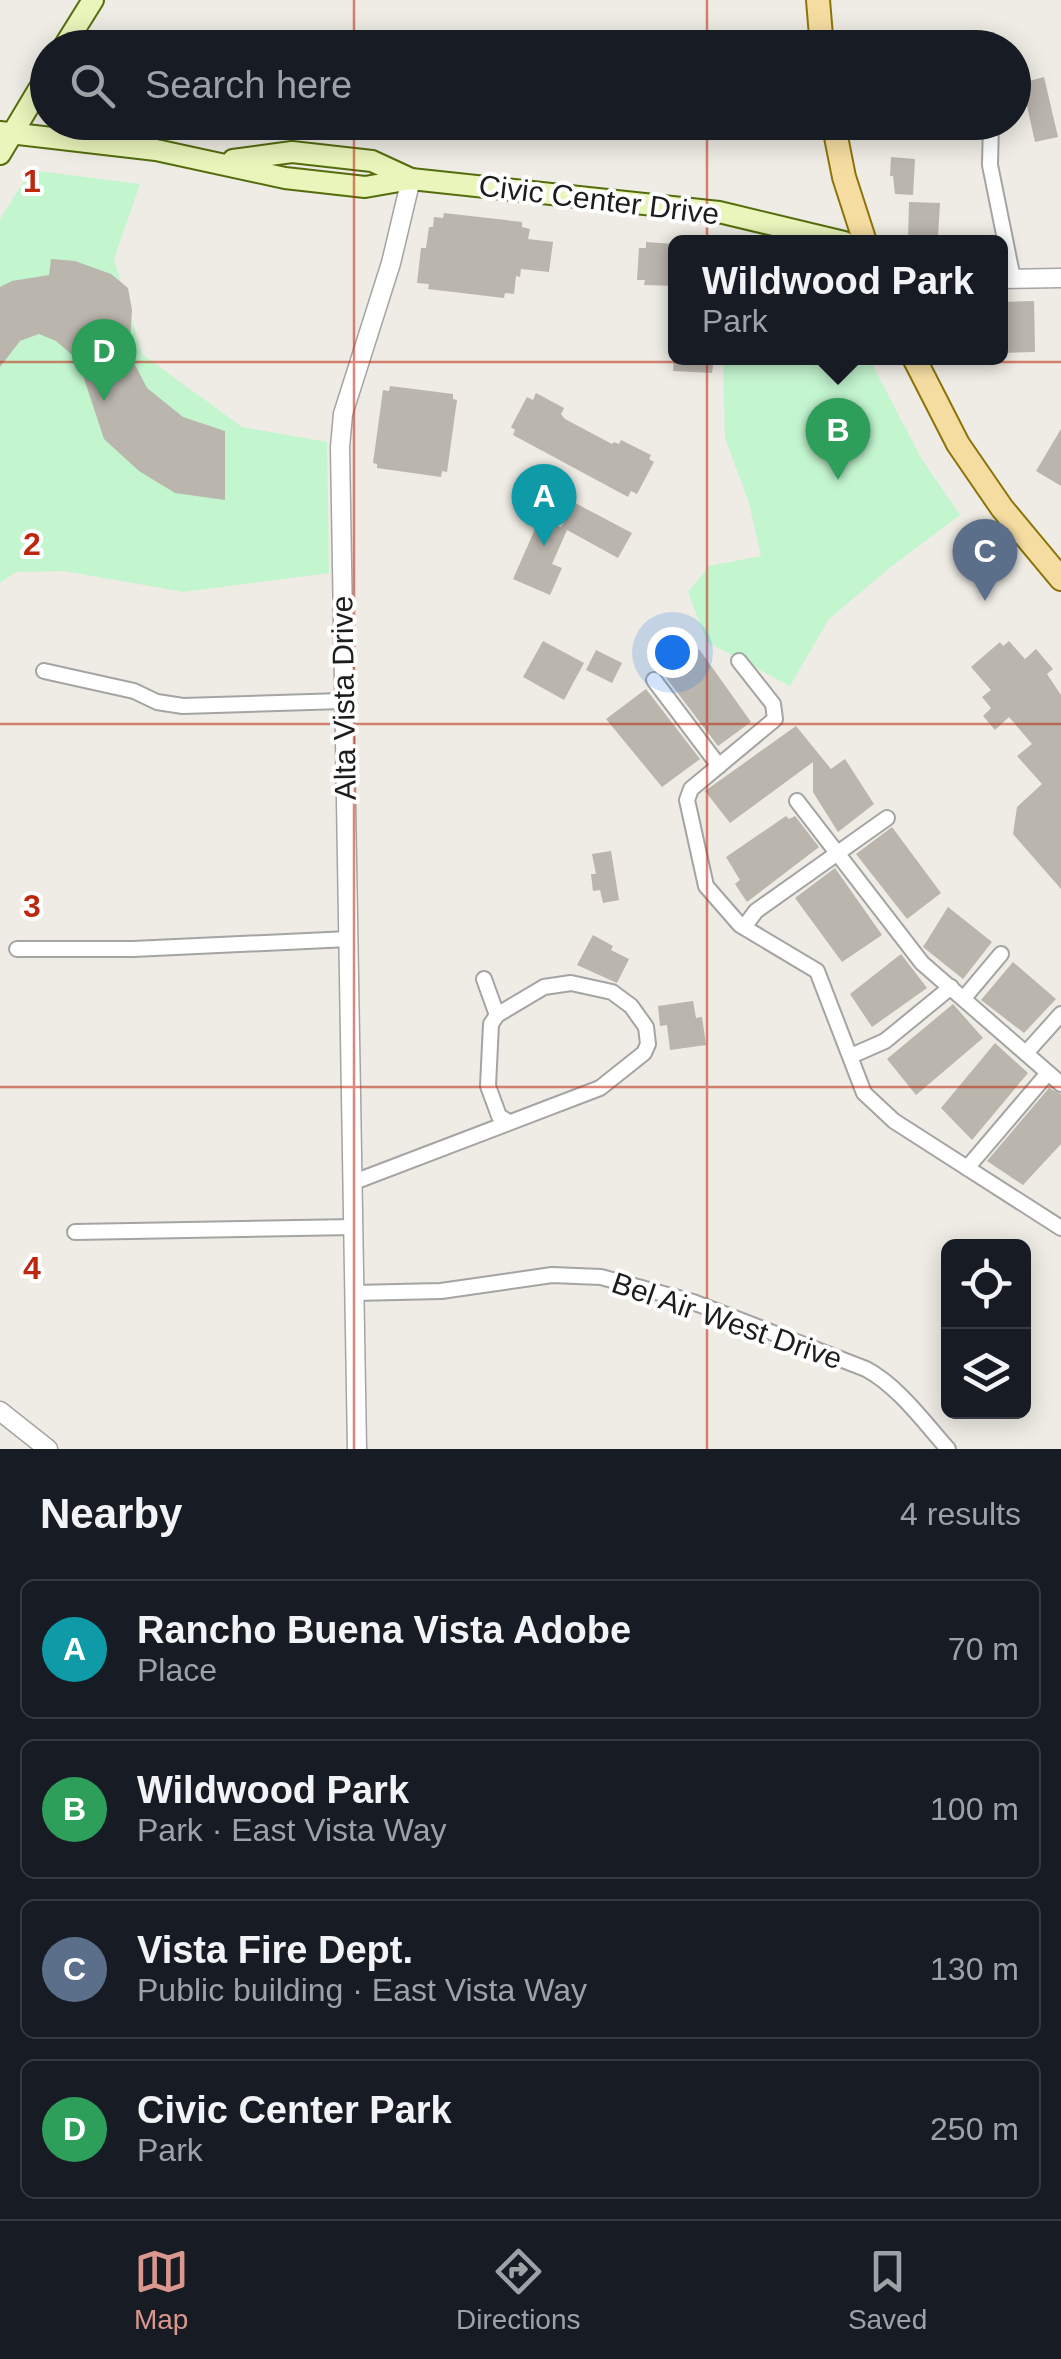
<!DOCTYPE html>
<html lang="en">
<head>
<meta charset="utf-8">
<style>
	:root { --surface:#171b24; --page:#20242c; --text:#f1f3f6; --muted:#9ea1a6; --line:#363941; --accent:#da978e }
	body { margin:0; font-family:Helvetica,sans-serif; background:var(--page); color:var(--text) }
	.controls { position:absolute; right:30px; bottom:30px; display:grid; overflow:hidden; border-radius:15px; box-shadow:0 5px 25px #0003 }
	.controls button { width:90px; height:90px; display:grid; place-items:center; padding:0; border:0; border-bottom:2px solid var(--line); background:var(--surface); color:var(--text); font:50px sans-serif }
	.you { position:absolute; left:672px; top:652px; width:35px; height:35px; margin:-25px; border:8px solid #fff; border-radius:50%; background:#1a73e8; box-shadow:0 0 0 15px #1a73e833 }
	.badge { display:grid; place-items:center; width:65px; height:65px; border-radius:50%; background:var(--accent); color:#fff; font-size:32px; font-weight:700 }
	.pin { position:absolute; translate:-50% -82px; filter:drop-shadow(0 2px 5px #0008) }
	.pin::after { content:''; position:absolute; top:52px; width:35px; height:30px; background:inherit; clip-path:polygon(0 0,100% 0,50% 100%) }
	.popup { position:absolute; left:668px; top:235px; width:340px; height:130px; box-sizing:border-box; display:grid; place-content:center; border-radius:15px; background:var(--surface); filter:drop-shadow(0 2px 8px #0005); font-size:32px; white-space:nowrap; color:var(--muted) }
	.popup b { font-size:38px; color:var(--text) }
	.popup::after { content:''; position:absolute; left:50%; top:100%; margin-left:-20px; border:20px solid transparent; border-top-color:var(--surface) }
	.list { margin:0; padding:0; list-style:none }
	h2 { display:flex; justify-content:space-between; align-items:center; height:130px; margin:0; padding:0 40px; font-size:42px }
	h2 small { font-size:32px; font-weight:400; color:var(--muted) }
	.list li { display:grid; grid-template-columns:65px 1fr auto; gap:30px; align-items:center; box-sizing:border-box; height:140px; margin:0 20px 20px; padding:0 20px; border:2px solid var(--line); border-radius:15px }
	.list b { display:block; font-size:38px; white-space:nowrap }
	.list p { margin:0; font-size:32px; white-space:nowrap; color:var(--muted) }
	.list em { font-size:32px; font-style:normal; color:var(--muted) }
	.icon { flex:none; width:55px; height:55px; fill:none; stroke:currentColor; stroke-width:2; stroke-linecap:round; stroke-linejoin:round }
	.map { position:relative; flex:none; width:1061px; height:1449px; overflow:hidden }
	.search { position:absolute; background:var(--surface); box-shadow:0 5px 25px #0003; left:30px; right:30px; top:30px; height:110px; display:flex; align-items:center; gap:25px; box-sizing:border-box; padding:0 35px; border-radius:55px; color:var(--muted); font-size:38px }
	.sheet { height:770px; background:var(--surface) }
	nav { display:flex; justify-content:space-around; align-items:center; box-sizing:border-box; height:140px; border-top:2px solid var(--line); background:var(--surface); font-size:28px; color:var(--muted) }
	nav a { display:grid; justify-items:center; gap:5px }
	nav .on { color:var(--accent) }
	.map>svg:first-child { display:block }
	.park { fill:#c3f5cf }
	.building { fill:#bab5ad }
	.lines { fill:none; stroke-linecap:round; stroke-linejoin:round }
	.minor-casing { stroke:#a4a4a4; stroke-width:18 }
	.tertiary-casing { stroke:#a4a4a4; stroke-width:21 }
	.secondary-casing { stroke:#546d0c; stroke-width:24 }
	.primary-casing { stroke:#8d740a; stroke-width:26 }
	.minor { stroke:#fff; stroke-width:14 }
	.tertiary { stroke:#fff; stroke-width:18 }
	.secondary { stroke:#e9f5bb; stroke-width:20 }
	.primary { stroke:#f5dda2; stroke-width:22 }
	.grid { fill:none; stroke:#bd270e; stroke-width:2.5; stroke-opacity:0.55 }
	.labels { text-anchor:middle; stroke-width:8; stroke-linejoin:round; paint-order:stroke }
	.street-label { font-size:30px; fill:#1d1d1d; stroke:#fff }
	.grid-label { font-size:32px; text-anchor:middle; font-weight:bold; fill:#bd270e; stroke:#fff; stroke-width:8; stroke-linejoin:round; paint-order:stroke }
</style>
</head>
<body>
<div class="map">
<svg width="1061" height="1449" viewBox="0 0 1061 1449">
	<rect width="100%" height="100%" fill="#eeece4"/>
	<g class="park">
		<polygon points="31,170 140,184 114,259 142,354 242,427 327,442 329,573 184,592 64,571 16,572 0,583 0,219"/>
		<polygon points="723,358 869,358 921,458 960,515 892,566 829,619 790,686 707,642 688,592 709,566 761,556 749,503 725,438"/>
	</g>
	<g class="building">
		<polygon points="1044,77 1058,137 1035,142 1022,83"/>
		<polygon points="891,157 915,159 913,195 895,194 893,176 890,176"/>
		<polygon points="909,202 940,203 938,237 928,236 928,240 908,239"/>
		<polygon points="444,213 522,222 522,227 530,229 528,239 553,242 549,272 521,269 520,277 516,276 514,294 505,293 504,298 428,289 429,284 417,283 421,248 426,248 429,227 433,227 434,217 443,218"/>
		<polygon points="646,242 676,244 676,286 644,285 645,280 637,280 639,248 646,248"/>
		<polygon points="51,259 75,261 111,274 128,288 132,310 129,353 147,388 183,417 225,431 225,500 175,493 139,471 104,439 78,360 56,341 39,334 20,341 0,367 0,287 12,281 49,275"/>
		<polygon points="1034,301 1035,352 1000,353 1000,302"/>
		<polygon points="674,358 714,358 712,373 673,371"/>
		<polygon points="390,386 453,394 453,399 457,400 447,472 442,471 441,477 377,468 377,464 373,463 383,390 389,391"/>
		<polygon points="536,393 564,408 561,414 565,419 612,444 614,442 619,444 621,440 651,455 649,459 654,462 637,494 631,491 628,497 513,435 515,430 511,427 527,397 533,400"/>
		<polygon points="1061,429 1061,486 1036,471"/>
		<polygon points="575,503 632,533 618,558 567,530 552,564 562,568 550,595 513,579 540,518 565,529 561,527"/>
		<polygon points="543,641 584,663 564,700 523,677"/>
		<polygon points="1009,641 1025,659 1036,649 1053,669 1047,674 1061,695 1061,889 1013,834 1017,807 1042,784 1017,756 1032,744 1009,717 995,730 983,716 991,708 982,697 991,690 971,667 1000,642 1003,646"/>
		<polygon points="699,649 751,722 718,746 664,675"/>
		<polygon points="596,650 622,663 612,683 586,670"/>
		<polygon points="646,689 700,759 662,787 606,719"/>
		<polygon points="796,726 831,769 845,759 874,804 838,832 813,792 813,762 730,823 705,791"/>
		<polygon points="786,816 789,819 795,816 819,847 747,902 735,884 740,880 726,857"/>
		<polygon points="892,827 941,893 907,919 856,854"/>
		<polygon points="611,851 619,900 603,903 600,890 593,891 591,874 596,874 592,854"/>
		<polygon points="835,868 882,935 842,962 795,898"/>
		<polygon points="948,907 992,942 963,979 923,947"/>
		<polygon points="593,935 613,946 611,950 629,959 617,983 577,965"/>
		<polygon points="901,954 927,988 872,1027 850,994"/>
		<polygon points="1013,962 1056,999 1024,1033 981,1000"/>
		<polygon points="693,1001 696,1018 702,1017 706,1045 670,1050 667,1025 660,1026 658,1006"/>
		<polygon points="953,1004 983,1038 916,1095 887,1059"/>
		<polygon points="995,1043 1028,1073 972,1140 941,1108"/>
		<polygon points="1049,1088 1061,1094 1061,1144 1023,1185 987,1161"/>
	</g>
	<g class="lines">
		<defs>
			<g id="minor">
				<polyline points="991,122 990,165 1013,279"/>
				<polyline points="739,661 773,704 775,719 691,789 687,800 706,886 740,925 817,971 864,1093 894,1121 1061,1228"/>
				<polyline points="44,671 134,691 157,702 183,706 342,701"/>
				<polyline points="654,680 719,766"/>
				<polyline points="797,801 922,963 1061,1084"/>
				<polyline points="744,927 756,911 887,818"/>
				<polyline points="17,949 133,949 349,939"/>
				<polyline points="484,979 497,1015"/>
				<polyline points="964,998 1001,954"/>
				<polyline points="1026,1053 1061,1014"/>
				<polyline points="851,1056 885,1041 951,987"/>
				<polyline points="967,1168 1048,1073"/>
				<polyline points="354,1182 600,1088 644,1053 648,1044 646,1027 631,1006 612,992 571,983 544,987 497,1015 491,1024 488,1086 499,1116 507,1121"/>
				<polyline points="75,1232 354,1227"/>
				<path d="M354,1293L441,1291L552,1275L601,1277L693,1302L866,1369C898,1386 924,1422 948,1449"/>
			</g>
			<g id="tertiary">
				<polyline points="1000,279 1061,278"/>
				<polyline points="0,1411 48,1449"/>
				<polyline points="357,1449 340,447 343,414 391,263 411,179"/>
			</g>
			<g id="secondary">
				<polyline points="63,48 93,0"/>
				<polyline points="0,132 156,150 285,178 365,187 411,179 719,212 844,242"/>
				<polyline points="0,154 48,74"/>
				<polyline points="233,160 292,152 372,161 411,179"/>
			</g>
			<g id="primary">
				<polyline points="818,0 822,48"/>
				<polyline points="833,122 844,177 865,242"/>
				<polyline points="914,358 958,444 1002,508 1061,579"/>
			</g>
		</defs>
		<use href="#minor" class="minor-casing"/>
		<use href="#tertiary" class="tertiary-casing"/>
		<use href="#secondary" class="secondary-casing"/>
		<use href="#primary" class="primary-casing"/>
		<use href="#minor" class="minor"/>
		<use href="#tertiary" class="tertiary"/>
		<use href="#secondary" class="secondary"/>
		<use href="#primary" class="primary"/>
	</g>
	<path class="grid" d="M354,0V48M707,0V48M354,122V1449M707,122V1449M0,362H1061M0,724H1061M0,1087H1061"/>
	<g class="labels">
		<g class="street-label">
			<text transform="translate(599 200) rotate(7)" y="10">Civic Center Drive</text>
			<text transform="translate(344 698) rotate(-91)" y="10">Alta Vista Drive</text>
			<text transform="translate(727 1321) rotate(19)" y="10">Bel Air West Drive</text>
		</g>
	</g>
	<g class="grid-label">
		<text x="32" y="192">1</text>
		<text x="32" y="555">2</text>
		<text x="32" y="917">3</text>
		<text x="32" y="1279">4</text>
	</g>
</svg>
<div class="controls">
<button><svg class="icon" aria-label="locate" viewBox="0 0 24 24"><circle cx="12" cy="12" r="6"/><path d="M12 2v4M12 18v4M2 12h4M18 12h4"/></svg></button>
<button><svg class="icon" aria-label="layers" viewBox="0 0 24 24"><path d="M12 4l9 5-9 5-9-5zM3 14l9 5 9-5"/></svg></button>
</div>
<div class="you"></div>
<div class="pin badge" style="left:544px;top:546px;background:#0f9aa8">A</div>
<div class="pin badge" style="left:838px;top:480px;background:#2e9e5b">B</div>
<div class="popup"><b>Wildwood Park</b>Park</div>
<div class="pin badge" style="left:985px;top:601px;background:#5c6f8a">C</div>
<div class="pin badge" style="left:104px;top:401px;background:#2e9e5b">D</div>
<div class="search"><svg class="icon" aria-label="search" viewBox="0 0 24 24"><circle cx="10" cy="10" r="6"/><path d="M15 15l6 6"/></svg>Search here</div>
</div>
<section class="sheet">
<h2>Nearby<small>4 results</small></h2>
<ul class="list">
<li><span class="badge" style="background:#0f9aa8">A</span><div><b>Rancho Buena Vista Adobe</b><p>Place</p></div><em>70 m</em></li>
<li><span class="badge" style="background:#2e9e5b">B</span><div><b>Wildwood Park</b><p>Park · East Vista Way</p></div><em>100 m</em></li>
<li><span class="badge" style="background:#5c6f8a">C</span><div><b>Vista Fire Dept.</b><p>Public building · East Vista Way</p></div><em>130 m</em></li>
<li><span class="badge" style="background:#2e9e5b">D</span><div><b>Civic Center Park</b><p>Park</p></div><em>250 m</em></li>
</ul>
</section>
<nav>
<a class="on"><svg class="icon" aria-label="map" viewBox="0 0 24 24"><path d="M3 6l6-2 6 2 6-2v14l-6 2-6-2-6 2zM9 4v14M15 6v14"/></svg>Map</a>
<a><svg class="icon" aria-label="directions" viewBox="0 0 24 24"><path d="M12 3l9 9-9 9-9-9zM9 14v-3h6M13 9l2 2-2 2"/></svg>Directions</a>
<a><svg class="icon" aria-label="saved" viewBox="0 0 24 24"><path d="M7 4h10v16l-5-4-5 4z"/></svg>Saved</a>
</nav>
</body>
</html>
